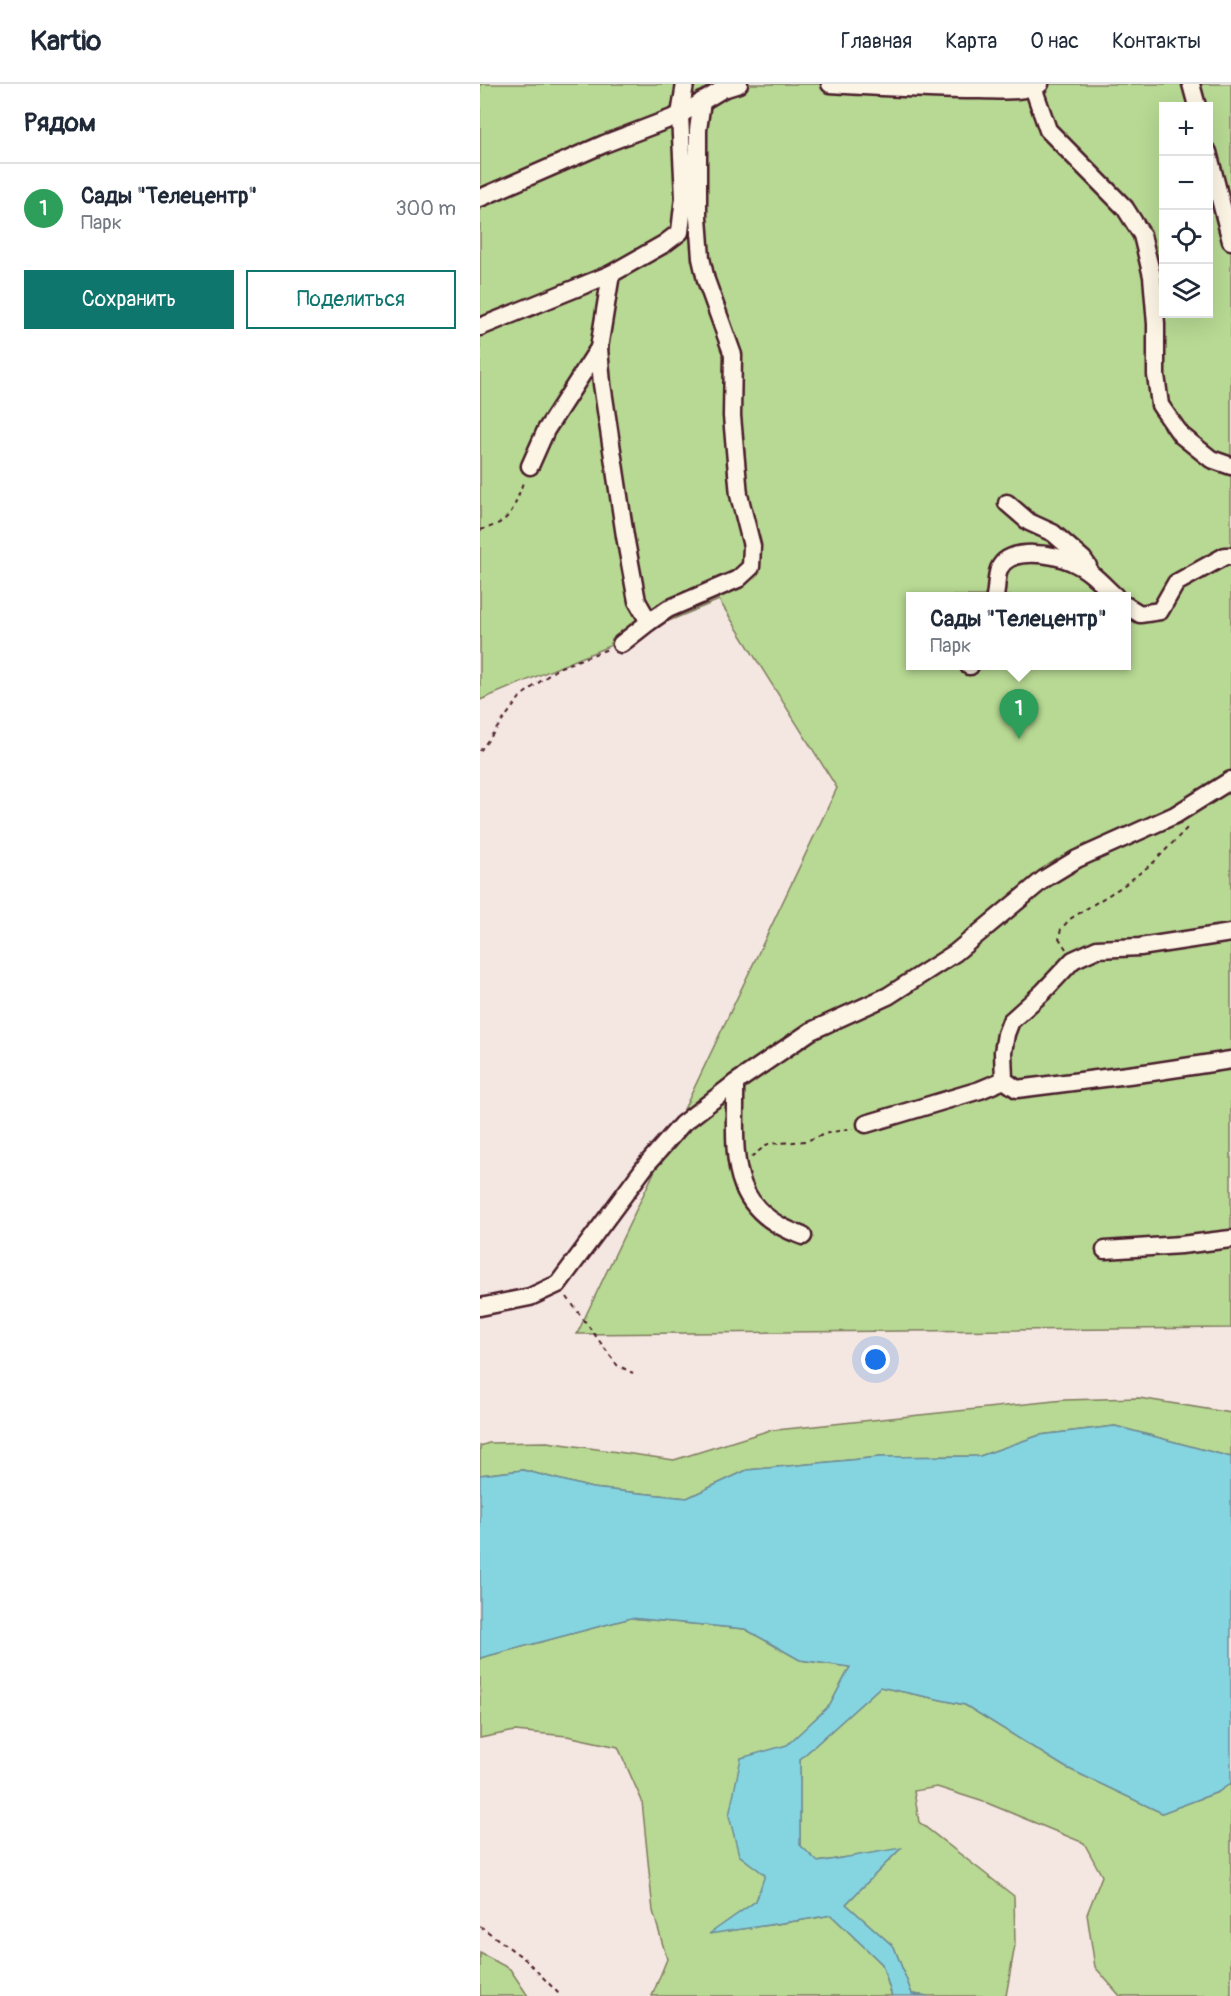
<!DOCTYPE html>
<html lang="ru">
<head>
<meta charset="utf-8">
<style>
	:root { --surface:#fff; --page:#f6f6f7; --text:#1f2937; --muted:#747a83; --line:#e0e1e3; --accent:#0f766e }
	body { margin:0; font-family:Pangolin,sans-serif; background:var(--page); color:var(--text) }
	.controls { position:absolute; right:18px; top:18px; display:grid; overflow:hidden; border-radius:0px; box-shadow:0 6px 24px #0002 }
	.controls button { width:54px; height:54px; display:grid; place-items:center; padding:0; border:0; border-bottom:2px solid var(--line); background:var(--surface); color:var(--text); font:30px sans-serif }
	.you { position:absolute; left:396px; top:1276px; width:21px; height:21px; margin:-15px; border:4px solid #fff; border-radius:50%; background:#1a73e8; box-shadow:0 0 0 9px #1a73e833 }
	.badge { display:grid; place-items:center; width:39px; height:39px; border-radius:50%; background:var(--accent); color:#fff; font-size:20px; font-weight:700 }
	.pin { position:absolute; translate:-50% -50px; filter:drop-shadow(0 2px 3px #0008) }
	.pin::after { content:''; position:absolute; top:32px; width:21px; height:18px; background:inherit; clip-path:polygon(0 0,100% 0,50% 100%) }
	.popup { position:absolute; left:426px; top:508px; width:225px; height:78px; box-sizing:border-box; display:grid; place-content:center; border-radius:0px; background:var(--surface); filter:drop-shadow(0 2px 4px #0005); font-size:20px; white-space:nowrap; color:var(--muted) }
	.popup b { font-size:22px; color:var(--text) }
	.popup::after { content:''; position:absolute; left:50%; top:100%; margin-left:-12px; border:12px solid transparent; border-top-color:var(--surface) }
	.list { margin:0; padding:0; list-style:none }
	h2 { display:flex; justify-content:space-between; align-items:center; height:78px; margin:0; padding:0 24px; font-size:26px }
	h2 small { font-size:20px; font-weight:400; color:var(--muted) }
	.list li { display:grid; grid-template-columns:39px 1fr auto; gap:18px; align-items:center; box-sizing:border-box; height:90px; padding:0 24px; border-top:2px solid var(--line) }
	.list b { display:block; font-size:22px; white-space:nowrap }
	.list p { margin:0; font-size:20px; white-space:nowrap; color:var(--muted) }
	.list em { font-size:20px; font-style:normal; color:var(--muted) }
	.actions { display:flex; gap:12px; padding:18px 24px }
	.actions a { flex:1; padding:14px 0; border:2px solid var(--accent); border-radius:0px; text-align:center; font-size:21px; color:var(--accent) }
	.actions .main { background:var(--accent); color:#fff }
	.icon { flex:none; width:33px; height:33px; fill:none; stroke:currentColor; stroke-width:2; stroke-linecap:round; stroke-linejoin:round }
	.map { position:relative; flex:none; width:751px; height:1912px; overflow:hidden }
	header { display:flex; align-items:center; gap:36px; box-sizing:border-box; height:84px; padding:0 30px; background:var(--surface); border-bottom:2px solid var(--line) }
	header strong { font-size:28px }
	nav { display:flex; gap:33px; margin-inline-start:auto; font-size:21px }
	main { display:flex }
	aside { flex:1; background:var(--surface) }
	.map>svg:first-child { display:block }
	.green { fill:#b7d993; stroke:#807c5f; stroke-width:1.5; fill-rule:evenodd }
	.water { fill:#85d5e0; stroke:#6d8c98; stroke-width:1.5 }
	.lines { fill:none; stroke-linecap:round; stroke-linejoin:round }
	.minor-casing { stroke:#4a1f2b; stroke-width:21 }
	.path { stroke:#4a1f2b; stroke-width:2; stroke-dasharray:4.5 4.5; stroke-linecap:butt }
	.minor { stroke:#fcf5e5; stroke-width:16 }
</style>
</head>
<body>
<header>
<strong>Kartio</strong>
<nav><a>Главная</a><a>Карта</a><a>О нас</a><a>Контакты</a></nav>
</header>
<main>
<aside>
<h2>Рядом<small></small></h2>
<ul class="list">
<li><span class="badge" style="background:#2e9e5b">1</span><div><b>Сады &quot;Телецентр&quot;</b><p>Парк</p></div><em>300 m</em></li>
</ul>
<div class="actions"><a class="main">Сохранить</a><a>Поделиться</a></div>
</aside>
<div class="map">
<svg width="751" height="1912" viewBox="0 0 751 1912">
	<rect width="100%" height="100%" fill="#f4e6e1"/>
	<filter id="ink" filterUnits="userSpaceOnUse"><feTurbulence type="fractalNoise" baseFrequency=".0167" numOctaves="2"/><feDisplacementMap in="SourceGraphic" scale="12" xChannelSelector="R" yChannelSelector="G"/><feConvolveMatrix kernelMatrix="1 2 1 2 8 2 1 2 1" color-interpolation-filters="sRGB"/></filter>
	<g filter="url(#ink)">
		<g class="green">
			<path d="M0,0H751V1244L97,1250L357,704L239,516L0,616ZM684,22H728V230H684ZM431,512H647V582H431Z"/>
			<polygon points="659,1314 751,1329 751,1373 635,1342 560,1351 500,1372 400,1373 267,1386 207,1414 112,1404 43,1386 0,1391 0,1362 9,1359 67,1358 194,1376 287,1347 584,1316"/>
			<path d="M151,1534L265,1545L320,1576L370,1583L350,1621L307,1662L261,1674L259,1771L286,1791L276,1817L231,1849C271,1843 311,1839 351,1831L402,1880L412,1912H172L187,1875L173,1827L162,1717L138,1663L87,1652L35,1647L0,1654V1574Z"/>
			<polygon points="400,1603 485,1621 585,1683 682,1729 738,1708 751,1699 751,1912 640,1912 615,1883 607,1830 622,1792 604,1759 507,1719 457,1703 434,1707 439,1738 534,1812 535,1861 526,1912 448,1912 432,1910 414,1863 366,1820 420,1765 337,1778 320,1761 320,1675"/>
			<polygon points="0,1869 30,1885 48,1912 0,1912"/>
		</g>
		<path class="water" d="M635,1342L751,1373V1699L738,1708L682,1729L585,1683L485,1621L400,1603L320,1675V1761L338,1778L421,1764L366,1820L414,1863L432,1910L448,1912H412L402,1880L351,1831C310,1839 269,1843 229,1850L276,1817L285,1791L259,1771L249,1732L261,1674L307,1661L350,1621L370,1583L320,1576L265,1545L151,1534L0,1574V1391L43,1386L112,1404L207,1414L267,1386L400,1373L500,1372L560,1351Z"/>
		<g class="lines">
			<defs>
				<g id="minor">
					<path d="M350,0C400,3 450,6 500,6C519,6 543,9 560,0"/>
					<polyline points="711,0 717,22"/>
					<polyline points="553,3 568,46 645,124 662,151 672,192 676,240 676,291 680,321 701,351 731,375 751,382"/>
					<polyline points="728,68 751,157"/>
					<polyline points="0,114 124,60 200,31 243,5 259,0"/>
					<polyline points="0,243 131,190"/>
					<polyline points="119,264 122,300 145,452 157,517 169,538"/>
					<polyline points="50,382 66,346 119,264 131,190 184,160 200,148 204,113 200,31 205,0"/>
					<polyline points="527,419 549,438 573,449 603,475 608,482"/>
					<path d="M515,512C517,504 516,493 519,485C529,462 574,470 592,478C609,485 622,500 635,512"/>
					<polyline points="647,522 660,530 680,527 696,499 745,472 751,472"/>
					<polyline points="141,560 169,538 188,525 258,495 271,483 272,462 259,411 252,332 253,271 226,196 221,174 218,134 218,46 222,17"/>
					<polyline points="489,582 490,582"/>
					<polyline points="751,849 660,863 617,865 593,876 563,908 531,937 526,950 523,968 524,996 537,1005 672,988 751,976"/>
					<path d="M255,999C256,1068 244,1125 323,1152"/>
					<polyline points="386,1040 500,1006 524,996"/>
					<polyline points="625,1166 701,1161 751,1155"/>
					<polyline points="0,1223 50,1213 78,1200 167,1080 202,1040 255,999 331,947 408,912 475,869 564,795 597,775 695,731 751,696"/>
				</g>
			</defs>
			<use href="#minor" class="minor-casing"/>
			<g class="path">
				<path d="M0,446C33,438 33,425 44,396"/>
				<polyline points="0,667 41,612 78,584 128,565"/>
				<polyline points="586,865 579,854 581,845 590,835 643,802 674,778 710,741"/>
				<polyline points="271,1073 288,1060 326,1057 348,1049 373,1044"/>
				<polyline points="87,1213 137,1281 153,1289"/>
				<polyline points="0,1842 46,1876 81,1912"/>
			</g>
			<use href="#minor" class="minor"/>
		</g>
	</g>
</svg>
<div class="controls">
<button>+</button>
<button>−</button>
<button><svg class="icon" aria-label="locate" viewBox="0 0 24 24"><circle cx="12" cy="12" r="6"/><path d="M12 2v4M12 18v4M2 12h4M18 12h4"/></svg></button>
<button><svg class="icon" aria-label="layers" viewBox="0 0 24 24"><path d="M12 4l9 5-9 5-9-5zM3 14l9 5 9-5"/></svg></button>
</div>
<div class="you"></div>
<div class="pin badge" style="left:539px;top:655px;background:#2e9e5b">1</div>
<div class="popup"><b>Сады &quot;Телецентр&quot;</b>Парк</div>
</div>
</main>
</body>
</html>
